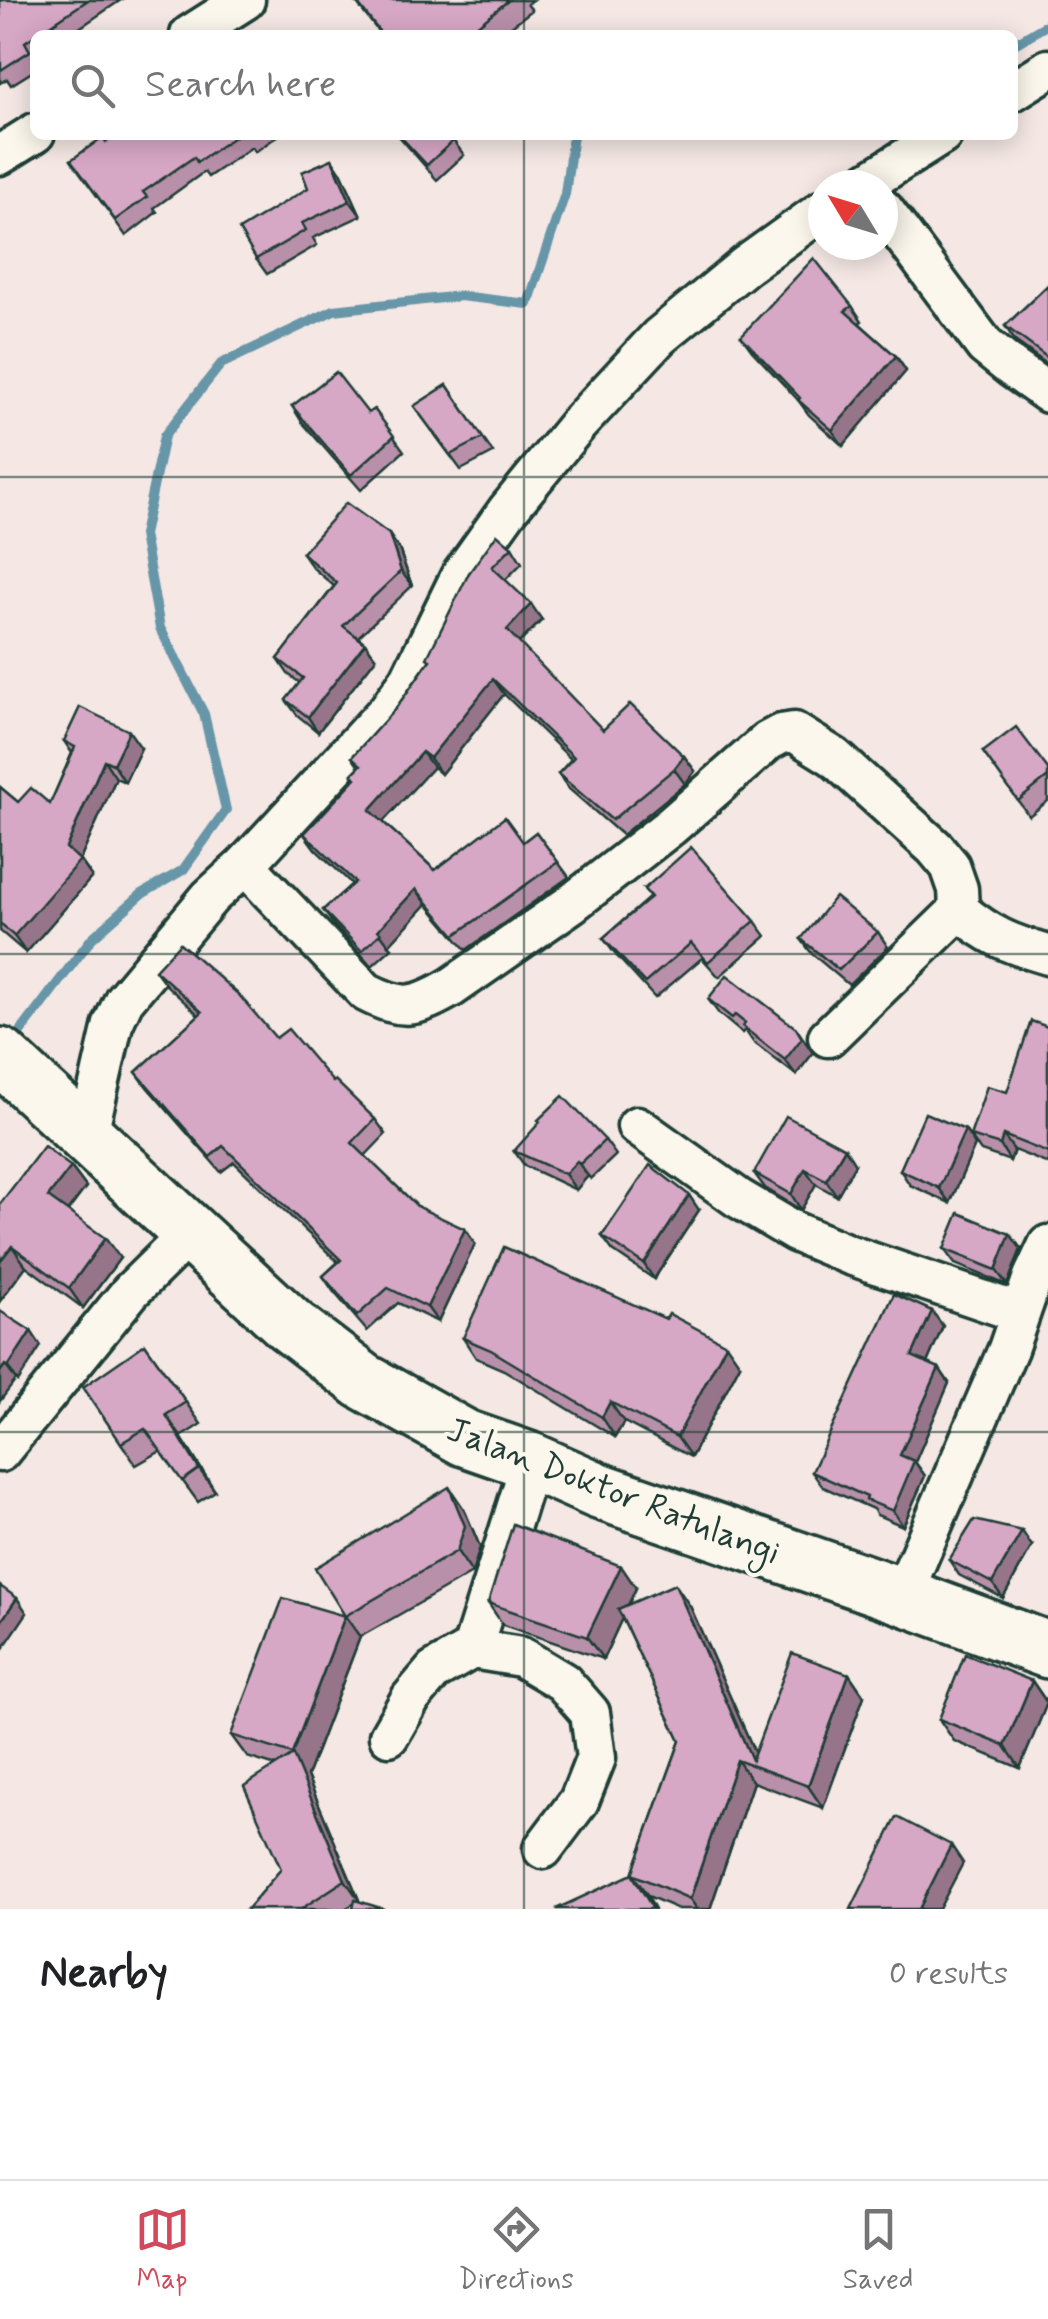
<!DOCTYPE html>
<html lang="en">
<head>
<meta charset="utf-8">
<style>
	:root { --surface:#fff; --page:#f2f2f2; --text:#202124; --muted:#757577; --line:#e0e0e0; --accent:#d1495b }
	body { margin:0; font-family:Mynerve,sans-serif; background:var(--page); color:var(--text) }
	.compass { position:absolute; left:808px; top:170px; width:90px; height:90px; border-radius:50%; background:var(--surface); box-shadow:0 5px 25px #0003; rotate:308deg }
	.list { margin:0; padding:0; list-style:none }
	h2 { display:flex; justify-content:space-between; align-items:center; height:130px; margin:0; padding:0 40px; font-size:42px }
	h2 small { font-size:32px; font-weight:400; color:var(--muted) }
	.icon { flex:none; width:55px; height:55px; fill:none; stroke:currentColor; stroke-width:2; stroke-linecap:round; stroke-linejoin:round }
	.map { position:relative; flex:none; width:1048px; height:1909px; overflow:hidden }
	.search { position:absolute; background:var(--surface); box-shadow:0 5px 25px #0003; left:30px; right:30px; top:30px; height:110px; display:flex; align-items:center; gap:25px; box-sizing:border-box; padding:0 35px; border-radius:15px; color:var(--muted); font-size:38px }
	.sheet { height:270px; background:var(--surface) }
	nav { display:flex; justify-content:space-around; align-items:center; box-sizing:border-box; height:140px; border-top:2px solid var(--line); background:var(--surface); font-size:28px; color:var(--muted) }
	nav a { display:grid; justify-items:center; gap:5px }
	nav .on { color:var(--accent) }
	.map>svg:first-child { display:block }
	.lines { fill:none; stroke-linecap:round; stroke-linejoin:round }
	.stream { stroke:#6696a8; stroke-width:10 }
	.street-casing { stroke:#1f3d34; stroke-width:45 }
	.highway-casing { stroke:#1f3d34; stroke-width:62 }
	.street { stroke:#fbf7ec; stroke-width:38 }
	.highway { stroke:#fbf7ec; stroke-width:55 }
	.wall { fill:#b990aa; stroke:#1f3d34; stroke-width:2.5 }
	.shaded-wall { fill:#96758b; stroke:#1f3d34; stroke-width:2.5 }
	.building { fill:#d7a7c6; stroke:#1f3d34; stroke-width:2.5 }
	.grid { fill:none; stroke:#1f3d34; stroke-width:2.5; stroke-opacity:0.55 }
	.labels { text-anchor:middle; stroke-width:8; stroke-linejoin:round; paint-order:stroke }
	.street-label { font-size:35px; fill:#1f3d34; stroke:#fbf7ec }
</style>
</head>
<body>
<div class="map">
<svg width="1048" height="1909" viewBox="0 0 1048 1909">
	<rect width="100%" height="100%" fill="#f4e7e4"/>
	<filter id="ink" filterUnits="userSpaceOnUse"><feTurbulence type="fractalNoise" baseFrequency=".01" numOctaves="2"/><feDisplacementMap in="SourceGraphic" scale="20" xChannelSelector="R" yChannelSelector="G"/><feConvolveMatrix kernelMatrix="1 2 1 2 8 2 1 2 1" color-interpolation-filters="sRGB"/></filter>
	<g filter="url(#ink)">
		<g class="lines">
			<g class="stream">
				<polyline points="1013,45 1048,24"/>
				<polyline points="10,1046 92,938 142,894 183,870 226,810 204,714 160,628 143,535 164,436 221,364 334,310 460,296 528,304 565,194 573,135"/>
			</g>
			<defs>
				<g id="street">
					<polyline points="190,35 245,0"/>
					<polyline points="1013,91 1048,69"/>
					<polyline points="0,155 35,133"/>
					<polyline points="863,185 942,135"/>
					<polyline points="883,209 985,346 1011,367 1048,393"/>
					<path d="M245,865L366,992C403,1011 416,1008 452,987L571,904L671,826L768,741L781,734L794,732L834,757L935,848L950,866L958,889L959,910C990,936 1009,944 1048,955"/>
					<polyline points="828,1037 959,910"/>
					<polyline points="637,1126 738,1198 795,1232 850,1255 1020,1313"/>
					<polyline points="87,1138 113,1024 124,1000 210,897 245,865 388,710 410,679 460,577 507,511 578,424 659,337 745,266 823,210"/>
					<polyline points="0,1452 131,1291 191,1232"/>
					<polyline points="902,1596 1008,1349 1033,1277 1048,1245"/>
					<polyline points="472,1649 531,1461"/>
					<polyline points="389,1736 411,1698 434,1671 472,1649 521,1657 563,1682 590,1713 596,1758 579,1801 543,1849"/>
				</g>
				<polyline id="highway" points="0,1056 290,1325 363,1381 465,1438 531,1461 599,1491 902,1596 1048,1650"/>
			</defs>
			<use href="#street" class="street-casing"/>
			<use href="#highway" class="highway-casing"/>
			<use href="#street" class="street"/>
			<use href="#highway" class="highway"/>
		</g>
		<g class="wall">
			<polygon points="0,0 121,0 69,35 35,35 35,70 11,85 7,79 0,83"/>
			<polygon points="354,0 533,0 527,4 532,10 500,35 381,35"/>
			<polygon points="117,135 279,135 255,152 252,147 208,177 204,172 154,208 157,212 126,236 71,160"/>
			<polygon points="398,135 449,135 464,155 437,180"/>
			<polygon points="342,174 361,216 313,238 317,245 267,274 256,259"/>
			<polygon points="1048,285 1048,365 1015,341 1005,326"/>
			<polygon points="852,306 862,321 859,323 896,356 906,371 843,446 809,415 798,400 752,351 741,336"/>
			<polygon points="447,385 493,453 461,470 414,406"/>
			<polygon points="292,406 368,413 374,409 404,451 361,490 302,422"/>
			<polygon points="512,547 522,563 505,580 542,620 519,643 603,730 684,756 695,771 685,784 622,835 569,789 558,774 571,759 504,694 441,774 433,767 383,822 435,870 523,842 536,832 569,877 466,950 427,904 389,945 392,948 372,966 334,925 323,910 352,884 315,849 304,834 356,779 352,774 359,767 352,757 396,708 429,661 469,573"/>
			<polygon points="399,549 412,586 358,637 365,643 376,658 318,732 297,715 286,700 300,683 288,674 278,659 334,586 313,568 302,553"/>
			<polygon points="64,741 141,748 125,782 116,778 80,860 92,877 26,953 0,931 0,787 18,802 50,804 72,753"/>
			<polygon points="983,752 1048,769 1048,801 1029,816"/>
			<polygon points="644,889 755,921 766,936 719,977 702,958 655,998 614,953 603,938 650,897"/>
			<polygon points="878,932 888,947 849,985 812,954 801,939"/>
			<polygon points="155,970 276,1038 333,1082 375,1119 386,1134 365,1156 418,1207 475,1244 438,1322 398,1303 367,1331 333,1291 323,1276 338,1262 234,1162 221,1172 147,1087 136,1072 199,1015 166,985"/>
			<polygon points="708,999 813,1053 796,1075 753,1042 745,1030 742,1033 719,1014"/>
			<polygon points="1048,1027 1048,1164 1014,1150 1010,1161 981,1151 970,1136 1007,1092"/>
			<polygon points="965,1130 975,1145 950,1203 910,1185 900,1170"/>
			<polygon points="605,1140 616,1155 591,1179 588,1176 576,1190 525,1166 514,1151"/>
			<polygon points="855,1164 837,1196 816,1184 801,1210 765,1188 754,1173"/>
			<polygon points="71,1167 86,1187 68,1211 120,1258 83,1308 26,1266 0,1301 0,1204"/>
			<polygon points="699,1210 654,1279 613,1251 602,1236"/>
			<polygon points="1010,1234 1021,1249 1007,1285 955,1264 944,1249"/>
			<polygon points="943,1326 927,1363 939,1368 949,1383 915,1462 925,1476 903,1526 877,1515 873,1509 823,1487 812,1472"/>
			<polygon points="463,1338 740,1364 691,1457 624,1422 615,1437 504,1370 476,1358"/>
			<polygon points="145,1344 201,1424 181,1437 215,1491 198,1502 161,1451 136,1465 121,1443"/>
			<polygon points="464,1509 480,1547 472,1573 360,1637 307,1776 359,1900 345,1909 247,1909 281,1869 276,1766 247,1757 231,1735 345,1616"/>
			<polygon points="1032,1546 1003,1598 959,1575 949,1560"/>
			<polygon points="636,1588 628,1605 690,1606 755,1753 849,1674 864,1696 823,1808 753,1782 710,1909 678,1909 648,1896 632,1874 680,1741 622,1618 603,1659 503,1625 488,1603"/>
			<polygon points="1032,1681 1047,1703 1020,1768 954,1741 939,1719"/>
		</g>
		<g class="shaded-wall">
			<polygon points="332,159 342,174 361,216 350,201"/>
			<polygon points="896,356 906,371 843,446 832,430"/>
			<polygon points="389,534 399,549 412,586 401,571"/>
			<polygon points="531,604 542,620 517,645 507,630"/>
			<polygon points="365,643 376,658 318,732 308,717"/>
			<polygon points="493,679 504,694 441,774 430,758"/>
			<polygon points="129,731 141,748 125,782 113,764"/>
			<polygon points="422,752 433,767 380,825 370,810"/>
			<polygon points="684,756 695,771 685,784 674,769"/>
			<polygon points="104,760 116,778 80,860 92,877 26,953 14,936 66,848"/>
			<polygon points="416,889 427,904 389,945 378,930"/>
			<polygon points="796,1028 813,1053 796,1075 785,1060"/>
			<polygon points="965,1130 975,1145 950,1203 939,1188"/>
			<polygon points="1003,1135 1014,1150 1010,1161 1000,1145"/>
			<polygon points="845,1148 855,1164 837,1196 826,1180"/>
			<polygon points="577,1161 588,1176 576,1190 565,1174"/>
			<polygon points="71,1167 86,1187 62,1218 48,1197"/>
			<polygon points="805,1169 816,1184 801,1210 791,1194"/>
			<polygon points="689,1195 699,1210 654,1279 644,1264"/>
			<polygon points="465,1229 475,1244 438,1322 427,1307"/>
			<polygon points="1010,1234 1021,1249 1007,1285 996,1270"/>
			<polygon points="105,1238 120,1258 83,1308 69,1288"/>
			<polygon points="12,1246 26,1266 0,1301 0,1261"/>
			<polygon points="932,1311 943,1326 923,1372 912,1356"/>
			<polygon points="31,1331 41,1346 18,1382 8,1367"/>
			<polygon points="726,1344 740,1364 691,1457 677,1437"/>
			<polygon points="5,1365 16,1380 0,1401 0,1372"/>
			<polygon points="939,1368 949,1383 915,1462 925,1476 903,1526 893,1511 900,1455"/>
			<polygon points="610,1402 624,1422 615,1437 602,1417"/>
			<polygon points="166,1415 181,1437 215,1491 199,1469"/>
			<polygon points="449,1487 464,1509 480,1547 472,1573 457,1551"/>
			<polygon points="1022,1531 1032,1546 1003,1598 992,1583"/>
			<polygon points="621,1566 636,1588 603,1659 587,1637"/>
			<polygon points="675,1584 690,1606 762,1769 752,1760"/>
			<polygon points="17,1598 27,1613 0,1653 0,1623"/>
			<polygon points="345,1616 360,1637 307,1776 359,1900 345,1880 292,1754"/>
			<polygon points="849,1674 864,1696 823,1808 808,1786"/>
			<polygon points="1032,1681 1047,1703 1020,1768 1005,1746"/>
			<polygon points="737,1760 753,1782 710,1909 697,1909 690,1899"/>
			<polygon points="951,1845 963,1863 939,1909 919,1909"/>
			<polygon points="632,1874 648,1896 655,1909 653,1909"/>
		</g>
		<g class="building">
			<polygon points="0,0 88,0 25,42 30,51 1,70"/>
			<polygon points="355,0 509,0 465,35 382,35"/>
			<polygon points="117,135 237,135 197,162 194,157 143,192 147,197 115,220 71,160 103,137 106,142"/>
			<polygon points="399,135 449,135 454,140 427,165"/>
			<polygon points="332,159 350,201 302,223 306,230 256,259 239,230 308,188 302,172"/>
			<polygon points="814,258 852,306 845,311 896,356 832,430 798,400 800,398 741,336"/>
			<polygon points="1048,285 1048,358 1005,326"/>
			<polygon points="336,372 368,413 374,409 394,436 351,475 292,406"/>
			<polygon points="447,385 483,438 450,455 414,406"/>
			<polygon points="346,503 389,534 401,571 343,626 365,643 308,717 286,700 303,678 278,659 337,583 302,553"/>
			<polygon points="497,534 512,547 492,567 531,604 507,630 603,730 630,704 684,756 674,769 612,820 558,774 574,757 493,679 430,758 422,752 370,810 435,870 505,817 523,842 536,832 558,862 455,935 416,889 378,930 381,933 362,951 323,910 355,882 304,834 356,778 352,774 361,765 352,757 396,708 430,660 427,658 469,573"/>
			<polygon points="80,707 129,731 113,764 104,760 66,848 80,860 14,936 0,924 0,787 18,802 31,788 50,804 75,747 64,741"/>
			<polygon points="1016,727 1048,769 1048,777 1018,801 983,752"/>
			<polygon points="691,847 755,921 708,962 691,943 645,983 603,938 651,897 644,889"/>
			<polygon points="835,897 878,932 839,970 801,939"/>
			<polygon points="180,943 239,995 276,1038 288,1029 333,1082 335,1080 375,1119 352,1143 418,1207 465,1229 427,1307 388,1288 357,1316 323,1276 341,1260 223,1146 210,1157 136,1072 202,1012 155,970"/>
			<polygon points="727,975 796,1028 802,1038 785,1060 743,1027 745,1023 735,1015 732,1018 708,999"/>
			<polygon points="1031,1021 1048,1027 1048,1153 1003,1135 1000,1145 970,1136 987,1086 1007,1092"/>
			<polygon points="563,1096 605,1140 580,1164 577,1161 565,1174 514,1151 540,1122 538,1120"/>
			<polygon points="925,1113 965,1130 939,1188 900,1170"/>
			<polygon points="786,1116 845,1148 826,1180 805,1169 791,1194 754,1173"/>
			<polygon points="44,1146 71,1167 48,1197 105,1238 69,1288 12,1246 0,1261 0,1204"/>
			<polygon points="650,1165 689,1195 644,1264 602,1236"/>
			<polygon points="959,1213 1010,1234 996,1270 944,1249"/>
			<polygon points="504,1247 666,1319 669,1314 726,1344 677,1437 610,1402 602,1417 491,1350 463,1338"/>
			<polygon points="894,1294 932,1311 912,1356 939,1368 900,1455 914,1461 893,1511 866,1500 867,1497 812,1472"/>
			<polygon points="0,1311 31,1331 8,1367 5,1365 0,1372"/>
			<polygon points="145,1344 186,1402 166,1415 199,1469 182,1481 145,1429 121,1443 83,1387"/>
			<polygon points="449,1487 465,1526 457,1551 345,1616 315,1568"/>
			<polygon points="974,1520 1022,1531 992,1583 949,1560"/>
			<polygon points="513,1524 621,1566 587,1637 488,1603"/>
			<polygon points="675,1584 752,1760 792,1653 849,1674 808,1786 737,1760 690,1899 632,1874 680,1741 618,1609"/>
			<polygon points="0,1586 17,1598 0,1623"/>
			<polygon points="283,1598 345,1616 292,1754 231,1735"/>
			<polygon points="965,1654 1032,1681 1005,1746 939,1719"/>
			<polygon points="293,1755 345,1880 301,1909 247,1909 281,1869 244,1786"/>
			<polygon points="897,1817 951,1845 919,1909 851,1909"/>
			<polygon points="632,1874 653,1909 556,1909"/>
			<polygon points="355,1900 384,1909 353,1909"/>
		</g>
	</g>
	<path class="grid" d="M524,0V35M524,135V1909M0,477H1048M0,954H1048M0,1432H1048"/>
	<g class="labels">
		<g class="street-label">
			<text transform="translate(614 1490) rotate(21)" y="12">Jalan Doktor Ratulangi</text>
		</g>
	</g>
</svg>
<svg class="compass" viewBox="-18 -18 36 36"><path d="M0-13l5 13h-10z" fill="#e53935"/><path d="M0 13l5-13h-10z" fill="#757577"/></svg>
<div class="search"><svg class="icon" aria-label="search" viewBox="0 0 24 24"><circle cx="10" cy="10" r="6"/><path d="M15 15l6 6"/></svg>Search here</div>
</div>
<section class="sheet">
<h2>Nearby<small>0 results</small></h2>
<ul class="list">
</ul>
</section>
<nav>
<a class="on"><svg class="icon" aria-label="map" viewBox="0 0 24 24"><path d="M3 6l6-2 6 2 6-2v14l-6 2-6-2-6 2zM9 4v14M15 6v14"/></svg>Map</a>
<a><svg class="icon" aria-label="directions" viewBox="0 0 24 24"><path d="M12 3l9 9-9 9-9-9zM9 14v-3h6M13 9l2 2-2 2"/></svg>Directions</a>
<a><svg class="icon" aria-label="saved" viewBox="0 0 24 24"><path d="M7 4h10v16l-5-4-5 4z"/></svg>Saved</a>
</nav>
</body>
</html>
